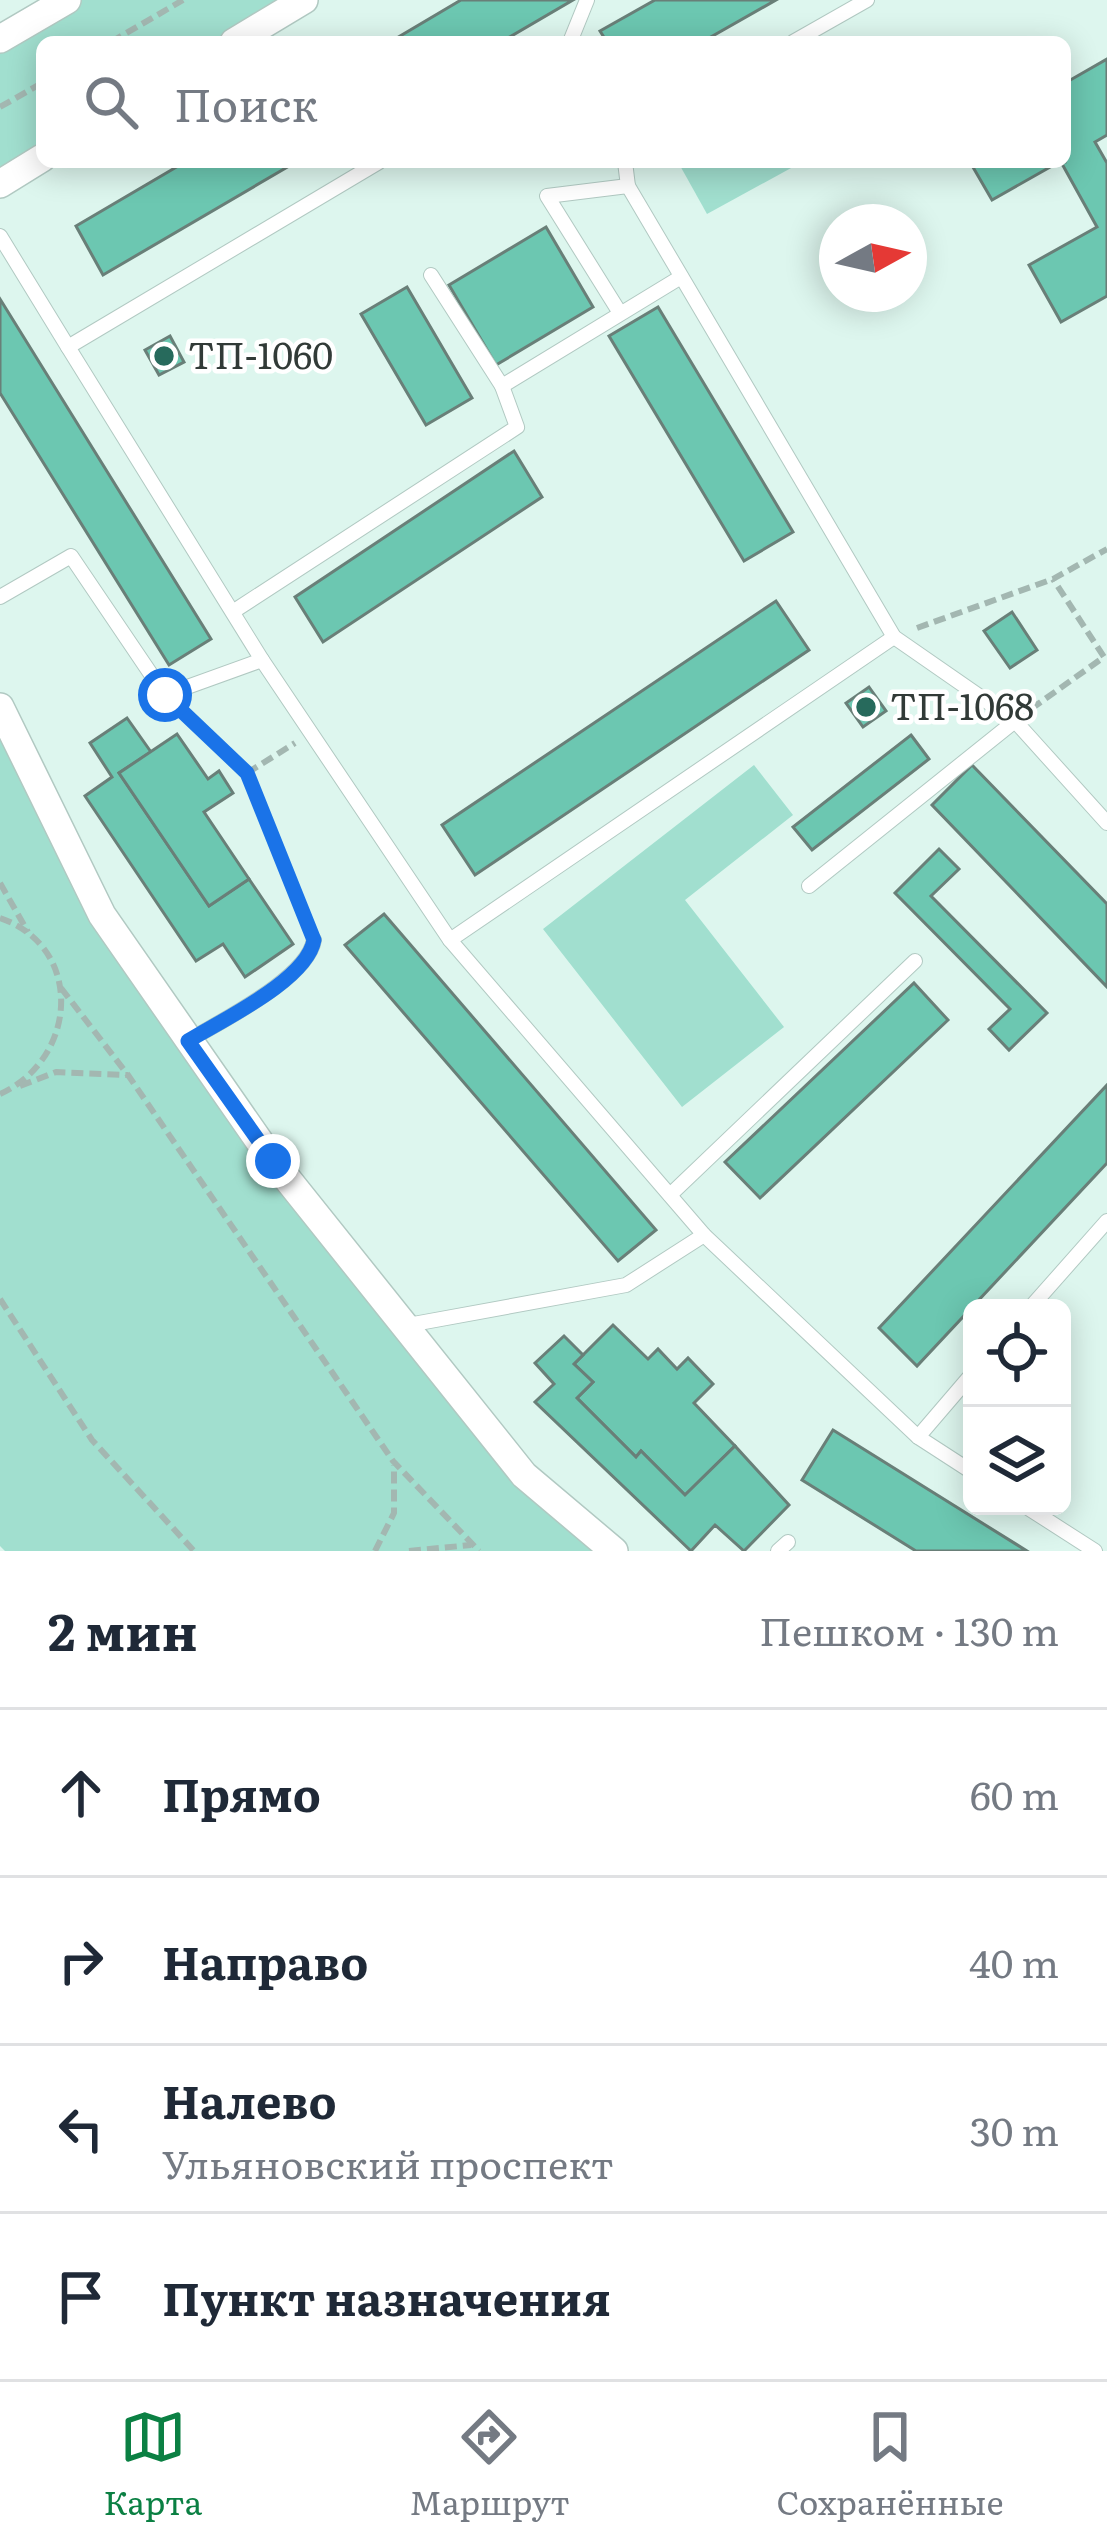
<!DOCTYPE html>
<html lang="ru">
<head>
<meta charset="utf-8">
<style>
	:root { --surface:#fff; --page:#f2f2f3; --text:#1f2937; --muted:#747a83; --line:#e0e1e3; --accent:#0b8043 }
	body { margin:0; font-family:Literata,serif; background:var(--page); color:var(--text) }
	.controls { position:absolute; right:36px; bottom:36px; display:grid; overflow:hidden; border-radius:18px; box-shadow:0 6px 30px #0003 }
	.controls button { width:108px; height:108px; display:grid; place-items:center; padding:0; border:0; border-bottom:3px solid var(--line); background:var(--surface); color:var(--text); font:60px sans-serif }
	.compass { position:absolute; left:819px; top:204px; width:108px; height:108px; border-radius:50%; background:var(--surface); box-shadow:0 6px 30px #0003; rotate:82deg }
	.stop { position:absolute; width:36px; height:36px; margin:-27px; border:9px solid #1a73e8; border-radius:50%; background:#fff }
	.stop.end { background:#1a73e8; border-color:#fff; box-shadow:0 3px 12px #0008 }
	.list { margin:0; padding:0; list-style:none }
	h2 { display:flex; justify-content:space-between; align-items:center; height:156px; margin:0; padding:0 48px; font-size:51px }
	h2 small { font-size:39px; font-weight:400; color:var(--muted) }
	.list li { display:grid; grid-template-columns:78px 1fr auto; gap:36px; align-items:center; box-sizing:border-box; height:168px; padding:0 48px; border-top:3px solid var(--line) }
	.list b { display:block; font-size:45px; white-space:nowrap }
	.list p { margin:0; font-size:39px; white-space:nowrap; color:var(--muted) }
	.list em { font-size:39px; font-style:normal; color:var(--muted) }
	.icon { flex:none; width:66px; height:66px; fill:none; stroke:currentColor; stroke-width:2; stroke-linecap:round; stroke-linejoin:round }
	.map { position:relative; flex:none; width:1107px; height:1551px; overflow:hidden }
	.search { position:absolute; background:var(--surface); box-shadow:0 6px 30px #0003; left:36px; right:36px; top:36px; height:132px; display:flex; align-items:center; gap:30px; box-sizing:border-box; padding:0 42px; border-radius:18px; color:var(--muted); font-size:45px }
	.sheet { height:828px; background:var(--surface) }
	nav { display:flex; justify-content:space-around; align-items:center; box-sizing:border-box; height:168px; border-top:3px solid var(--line); background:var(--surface); font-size:33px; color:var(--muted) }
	nav a { display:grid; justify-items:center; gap:6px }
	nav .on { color:var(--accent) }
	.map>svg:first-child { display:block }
	.green { fill:#a1dfcf }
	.building { fill:#6cc7b1; stroke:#697f78; stroke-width:3 }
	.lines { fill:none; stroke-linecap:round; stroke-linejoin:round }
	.lane-casing { stroke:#b1c9c2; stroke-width:16 }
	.street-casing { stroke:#b1c9c2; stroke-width:30 }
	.path { stroke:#a3b7b1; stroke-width:6; stroke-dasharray:12 6; stroke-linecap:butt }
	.lane { stroke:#fff; stroke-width:14 }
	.street { stroke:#fff; stroke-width:27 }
	.route { stroke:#1a73e8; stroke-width:15 }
	.poi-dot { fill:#276a5c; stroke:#fff; stroke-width:4.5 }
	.labels { text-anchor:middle; stroke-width:9; stroke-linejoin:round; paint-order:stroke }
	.poi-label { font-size:36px; fill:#313a37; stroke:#fff; text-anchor:start }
</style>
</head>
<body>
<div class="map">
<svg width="1107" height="1551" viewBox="0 0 1107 1551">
	<rect width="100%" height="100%" fill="#ddf6ee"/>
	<g class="green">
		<polygon points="67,0 304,0 234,42 42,42 42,158 0,184 0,39"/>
		<polygon points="678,162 802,162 707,214"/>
		<polygon points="0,707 103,915 524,1475 614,1551 5,1551 0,1546"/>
		<polygon points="754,765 793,815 685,900 784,1027 682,1107 543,929"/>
	</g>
	<g class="building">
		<polygon points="461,0 573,0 501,42 390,42"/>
		<polygon points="655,0 776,0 702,42 607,42 600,31"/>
		<polygon points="1107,59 1107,135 1095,142 1107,163 1107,296 1061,322 1029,265 1097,227 1061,162 1065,162 1065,83"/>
		<polygon points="185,162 296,162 103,275 76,226"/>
		<polygon points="970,162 1059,162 992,200"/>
		<polygon points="546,227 593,307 496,365 449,285"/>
		<polygon points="407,287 472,398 426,425 361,314"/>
		<polygon points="0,299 211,639 169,665 0,393"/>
		<polygon points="658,307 793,532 744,561 609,336"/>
		<polygon points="170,336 184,362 159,375 145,350"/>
		<polygon points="514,451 542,497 323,642 295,597"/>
		<polygon points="776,601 809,650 475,875 442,825"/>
		<polygon points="1012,612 1037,650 1010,668 984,631"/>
		<polygon points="869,687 886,711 863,727 846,703"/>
		<polygon points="127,718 151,752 119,773 209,906 249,879 293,944 245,977 223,944 196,961 85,796 112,777 90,743"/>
		<polygon points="177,734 208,779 219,771 233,793 204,812 249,879 209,906 119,773"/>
		<polygon points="911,735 929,759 812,850 793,827"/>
		<polygon points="972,765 1107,904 1107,987 932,805"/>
		<polygon points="939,849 959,869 931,896 1047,1013 1009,1050 989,1029 1010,1009 895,893"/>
		<polygon points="384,914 656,1230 618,1261 345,945"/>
		<polygon points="914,983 948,1020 760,1198 725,1162"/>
		<polygon points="1107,1085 1107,1163 917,1366 879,1328"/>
		<polygon points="613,1325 648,1359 658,1349 677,1369 688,1358 713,1384 694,1403 735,1446 685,1495 641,1451 636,1457 577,1398 593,1382 574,1364"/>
		<polygon points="564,1336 583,1355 574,1364 593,1382 577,1398 636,1457 641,1451 685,1495 735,1446 789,1505 744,1551 715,1525 691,1551 535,1402 554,1384 535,1363"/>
		<polygon points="833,1430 1027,1551 916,1551 802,1480"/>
	</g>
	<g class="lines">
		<defs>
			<g id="lane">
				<polyline points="570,42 587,0"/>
				<polyline points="793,42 867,0"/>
				<polyline points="625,162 628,186 894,637 1015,721"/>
				<polyline points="0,236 68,347 379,162"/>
				<polyline points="620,313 547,196 628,186"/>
				<polyline points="68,347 262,660 450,940 704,1235 918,1437 972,1472"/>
				<polyline points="502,386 681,277"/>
				<polyline points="0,597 71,556 165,695 262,660"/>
				<polyline points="234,611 517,427 502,386 431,275"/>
				<polyline points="809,886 1015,721 1107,823"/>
				<polyline points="450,940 894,637"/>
				<path d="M188,1041C222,1020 307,979 314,940"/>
				<polyline points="670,1195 915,961"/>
				<polyline points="1030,1308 1107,1221"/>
				<polyline points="408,1325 626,1285 704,1235"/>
				<polyline points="918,1437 972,1374"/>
				<polyline points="1025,1506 1095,1551"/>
				<polyline points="778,1551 788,1542"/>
			</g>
			<g id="street">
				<polyline points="0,39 67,0"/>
				<polyline points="234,42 304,0"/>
				<polyline points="0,184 42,158"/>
				<polyline points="0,707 102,915 273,1161 524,1475 614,1551"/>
			</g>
		</defs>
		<use href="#lane" class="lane-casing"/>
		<use href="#street" class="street-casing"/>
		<g class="path">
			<polyline points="111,42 183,0"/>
			<polyline points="0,107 42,83"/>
			<polyline points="917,628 1053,579 1107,549"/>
			<polyline points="1031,709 1104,657 1053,579"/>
			<polyline points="180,710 247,773 306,921"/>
			<polyline points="247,773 295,743"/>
			<polyline points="0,883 28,932"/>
			<path d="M0,918C85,947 78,1059 0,1094"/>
			<polyline points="61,988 128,1075 393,1461 479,1551"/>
			<polyline points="20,1086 56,1072 128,1075"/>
			<polyline points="0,1299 92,1440 194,1551"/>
			<polyline points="375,1551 394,1513 394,1465"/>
			<polyline points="409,1551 471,1545"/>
		</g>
		<use href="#lane" class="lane"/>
		<use href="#street" class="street"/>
	</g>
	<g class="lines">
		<path class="route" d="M165,695L247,773L314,940C307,980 222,1020 188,1041L273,1161"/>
	</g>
	<g class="poi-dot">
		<circle cx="164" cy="356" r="12"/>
		<circle cx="866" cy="707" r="12"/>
	</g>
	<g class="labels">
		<g class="poi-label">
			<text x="188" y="369">ТП-1060</text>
			<text x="890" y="720">ТП-1068</text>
		</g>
	</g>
</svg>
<div class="controls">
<button><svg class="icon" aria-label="locate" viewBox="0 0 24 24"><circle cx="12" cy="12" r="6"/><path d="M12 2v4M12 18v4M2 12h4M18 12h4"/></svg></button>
<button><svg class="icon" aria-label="layers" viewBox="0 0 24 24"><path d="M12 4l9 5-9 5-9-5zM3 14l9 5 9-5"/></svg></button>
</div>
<svg class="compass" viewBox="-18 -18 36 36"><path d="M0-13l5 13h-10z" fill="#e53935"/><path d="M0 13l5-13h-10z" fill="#747a83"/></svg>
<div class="stop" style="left:165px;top:695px"></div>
<div class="stop end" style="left:273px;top:1161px"></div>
<div class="search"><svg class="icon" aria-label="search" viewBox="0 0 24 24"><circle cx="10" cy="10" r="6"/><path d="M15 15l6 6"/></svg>Поиск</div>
</div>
<section class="sheet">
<h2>2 мин<small>Пешком · 130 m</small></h2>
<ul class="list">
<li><svg class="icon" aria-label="ahead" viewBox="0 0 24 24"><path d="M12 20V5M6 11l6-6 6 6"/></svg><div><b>Прямо</b></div><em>60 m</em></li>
<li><svg class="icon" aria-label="right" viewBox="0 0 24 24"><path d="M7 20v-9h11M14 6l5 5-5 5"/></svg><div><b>Направо</b></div><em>40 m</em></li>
<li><svg class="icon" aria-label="left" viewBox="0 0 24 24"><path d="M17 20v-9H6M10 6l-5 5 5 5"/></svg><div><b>Налево</b><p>Ульяновский проспект</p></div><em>30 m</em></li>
<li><svg class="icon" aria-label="arrive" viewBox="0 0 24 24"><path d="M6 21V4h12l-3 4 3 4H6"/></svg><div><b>Пункт назначения</b></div></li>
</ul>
</section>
<nav>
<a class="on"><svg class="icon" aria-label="map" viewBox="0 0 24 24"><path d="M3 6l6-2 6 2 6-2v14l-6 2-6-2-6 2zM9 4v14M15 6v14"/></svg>Карта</a>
<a><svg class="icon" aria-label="directions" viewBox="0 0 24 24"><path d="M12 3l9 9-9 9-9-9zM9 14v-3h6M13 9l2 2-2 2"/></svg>Маршрут</a>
<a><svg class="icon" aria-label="saved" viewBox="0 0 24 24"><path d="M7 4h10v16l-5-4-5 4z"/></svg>Сохранённые</a>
</nav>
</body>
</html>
